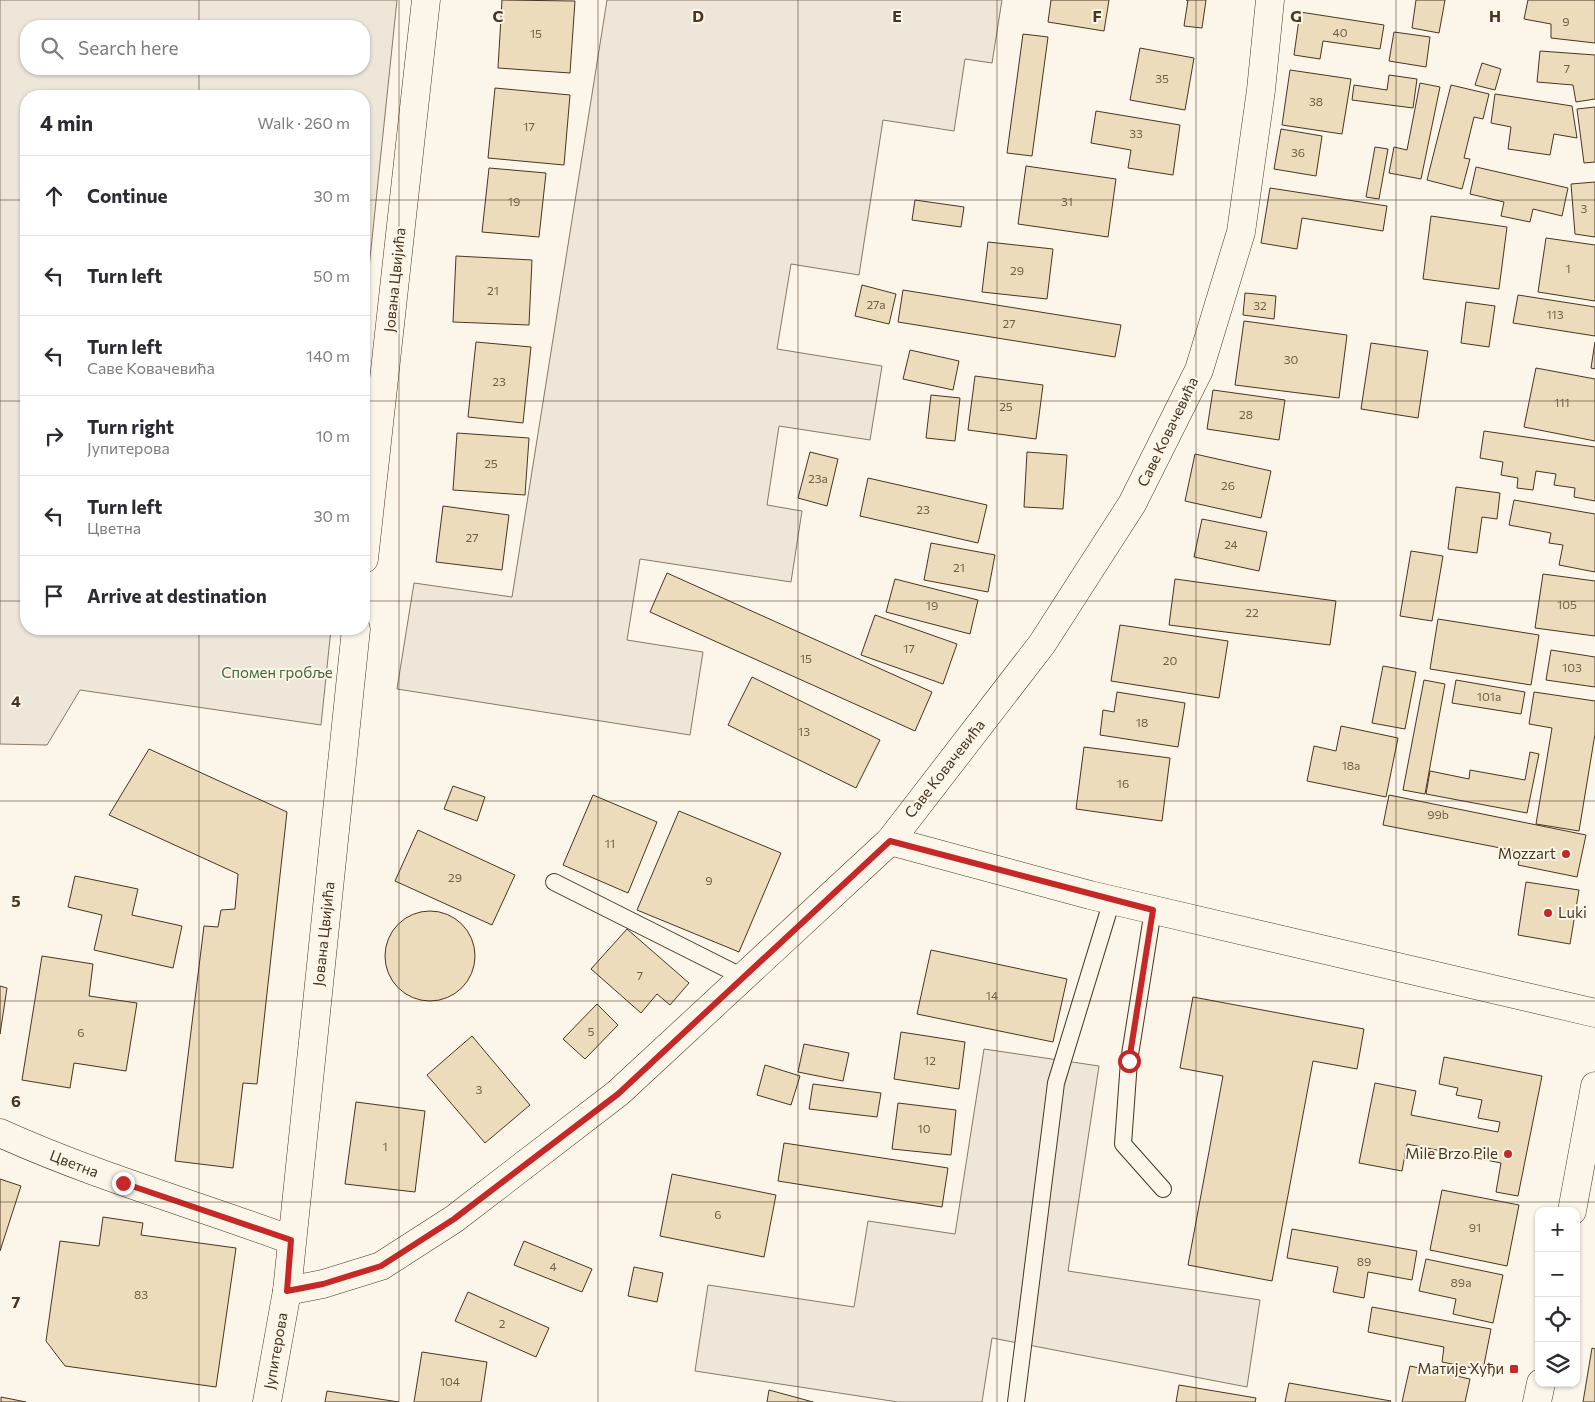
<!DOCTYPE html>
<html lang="en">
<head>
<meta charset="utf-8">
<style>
	:root { --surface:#fff; --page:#f7f7f7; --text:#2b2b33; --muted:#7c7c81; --line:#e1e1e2 }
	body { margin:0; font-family:Commissioner,sans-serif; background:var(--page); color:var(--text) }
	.controls { position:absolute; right:15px; bottom:15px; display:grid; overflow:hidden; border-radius:10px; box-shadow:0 1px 4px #0004 }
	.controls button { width:45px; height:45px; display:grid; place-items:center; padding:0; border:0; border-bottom:1px solid var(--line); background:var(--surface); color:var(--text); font:25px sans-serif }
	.stop { position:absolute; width:15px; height:15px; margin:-11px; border:4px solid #c62828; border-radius:50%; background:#fff }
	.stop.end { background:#c62828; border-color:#fff; box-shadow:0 1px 5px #0008 }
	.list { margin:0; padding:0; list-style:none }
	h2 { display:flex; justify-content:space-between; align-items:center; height:65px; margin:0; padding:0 20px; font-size:21px }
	h2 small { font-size:16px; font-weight:400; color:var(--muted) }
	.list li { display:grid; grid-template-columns:32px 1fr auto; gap:15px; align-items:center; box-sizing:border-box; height:80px; padding:0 20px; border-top:1px solid var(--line) }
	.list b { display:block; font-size:19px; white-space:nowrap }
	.list p { margin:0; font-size:16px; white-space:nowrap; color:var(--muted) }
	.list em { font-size:16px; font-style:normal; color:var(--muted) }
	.icon { flex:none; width:28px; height:28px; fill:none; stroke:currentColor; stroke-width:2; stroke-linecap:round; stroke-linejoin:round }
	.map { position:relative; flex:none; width:1595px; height:1402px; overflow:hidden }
	.search { position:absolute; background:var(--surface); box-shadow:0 1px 4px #0004; left:20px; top:20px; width:350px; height:55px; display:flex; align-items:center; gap:12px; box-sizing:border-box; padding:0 18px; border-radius:20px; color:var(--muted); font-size:19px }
	.panel { position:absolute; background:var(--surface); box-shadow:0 1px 4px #0004; left:20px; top:90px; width:350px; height:545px; border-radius:20px }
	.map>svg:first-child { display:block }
	.green { fill:#ede6d9; stroke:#887966; fill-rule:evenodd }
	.building { fill:#ecdcbc; stroke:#4a3520 }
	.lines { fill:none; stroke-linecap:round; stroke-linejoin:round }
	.service-casing { stroke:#4a3520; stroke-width:18 }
	.minor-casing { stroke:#4a3520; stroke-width:29 }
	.tertiary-casing { stroke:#4a3520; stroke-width:29 }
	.service { stroke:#fbf6e9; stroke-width:16 }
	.minor { stroke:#fbf6e9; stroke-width:28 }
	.tertiary { stroke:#fbf6e9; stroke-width:28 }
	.route { stroke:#c62828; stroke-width:6 }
	.grid { fill:none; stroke:#4a3520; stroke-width:1; stroke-opacity:0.55 }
	.poi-dot { fill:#c62828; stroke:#fbf6e9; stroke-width:2 }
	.labels { text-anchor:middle; stroke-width:4; stroke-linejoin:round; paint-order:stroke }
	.number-label { font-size:12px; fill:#725f47 }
	.street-label { font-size:15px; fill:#4a3520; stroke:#fbf6e9 }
	.park-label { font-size:15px; fill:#436837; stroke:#fbf6e9 }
	.poi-label { font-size:15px; fill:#4a3520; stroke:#fbf6e9; text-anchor:end }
	.grid-label { font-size:16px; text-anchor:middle; font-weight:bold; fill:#4a3520; stroke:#fbf6e9; stroke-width:4; stroke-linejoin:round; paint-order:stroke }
</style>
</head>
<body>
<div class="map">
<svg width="1595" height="1402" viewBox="0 0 1595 1402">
	<rect width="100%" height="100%" fill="#fbf6e9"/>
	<g class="green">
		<path d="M0,0H397L364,316V96H26V629H331L321,725L80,690L47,745L0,744ZM364,26V69H26V26Z"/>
		<polygon points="607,0 1002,0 992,63 965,59 954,131 883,120 859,275 791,264 777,349 882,366 870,440 779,426 767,505 802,511 791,582 640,559 627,640 703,652 690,735 397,689 414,583 512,597"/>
		<polygon points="984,1049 1099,1066 1068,1271 1260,1300 1247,1387 992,1338 982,1402 898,1402 695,1371 708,1285 854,1307 868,1221 955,1234"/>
	</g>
	<g class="building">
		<polygon points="502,0 575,1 570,73 498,68"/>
		<polygon points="1051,0 1109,0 1104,31 1048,22"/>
		<polygon points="1186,0 1206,0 1202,28 1184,26 1188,0"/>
		<polygon points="1416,0 1445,0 1439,33 1412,28"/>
		<polygon points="1528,0 1595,0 1595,43 1551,38 1551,24 1524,19"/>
		<polygon points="1300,12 1384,25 1380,49 1323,41 1320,59 1294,55"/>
		<polygon points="1394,32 1430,37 1426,67 1389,61"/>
		<polygon points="1023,34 1048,37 1032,156 1007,153"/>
		<polygon points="1140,48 1194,58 1185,110 1130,100"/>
		<polygon points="1540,51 1595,55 1595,99 1576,102 1573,85 1537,82"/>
		<polygon points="1482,63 1501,69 1495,90 1475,85"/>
		<polygon points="1290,70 1351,79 1342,134 1282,125"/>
		<polygon points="1389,75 1417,79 1413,108 1352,100 1354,85 1387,90"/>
		<polygon points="1420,83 1440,87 1421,179 1389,173 1394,147 1407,150"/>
		<polygon points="1451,85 1489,94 1483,119 1474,117 1464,158 1470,159 1462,189 1427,180"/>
		<polygon points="495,88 570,95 564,165 488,158"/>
		<polygon points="1495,94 1572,106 1577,138 1554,134 1550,155 1508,149 1511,127 1491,123"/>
		<polygon points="1595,107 1595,162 1584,163 1577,109"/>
		<polygon points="1096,111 1180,125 1173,175 1128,168 1131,150 1091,143"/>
		<polygon points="1281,129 1322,136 1316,176 1274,169"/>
		<polygon points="1375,147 1388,149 1379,199 1366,197"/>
		<polygon points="1026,166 1116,179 1108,237 1018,224"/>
		<polygon points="1476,167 1568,188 1562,216 1533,209 1530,222 1501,216 1504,202 1470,194"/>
		<polygon points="489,168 546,173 539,237 482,232"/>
		<polygon points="1595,182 1595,237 1575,234 1571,184"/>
		<polygon points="1270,188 1387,206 1383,231 1302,218 1297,249 1261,243"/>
		<polygon points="915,200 964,207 961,227 912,220"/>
		<polygon points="1431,216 1507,227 1499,289 1423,279"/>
		<polygon points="1546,238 1595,245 1595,301 1538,292"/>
		<polygon points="988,242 1053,249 1047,299 982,292"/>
		<polygon points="456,256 532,260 529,325 453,322"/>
		<polygon points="862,285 896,294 889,324 855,316"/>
		<polygon points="903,290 1121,325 1115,357 898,322"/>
		<polygon points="1245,293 1276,296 1274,319 1243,315"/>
		<polygon points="1518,295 1595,307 1595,336 1513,323"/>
		<polygon points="1466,302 1495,306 1489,347 1461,343"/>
		<polygon points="1244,321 1347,335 1339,398 1235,385"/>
		<polygon points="476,342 531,347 523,423 468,417"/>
		<polygon points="1595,342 1595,369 1591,368"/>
		<polygon points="1371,343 1428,351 1418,418 1361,409"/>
		<polygon points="910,350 959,361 953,390 903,379"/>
		<polygon points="1536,368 1595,379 1595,441 1524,427"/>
		<polygon points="975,376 1043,385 1036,439 968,430"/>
		<polygon points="1213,390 1285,400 1279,440 1207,429"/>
		<polygon points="931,395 960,398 955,441 926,438"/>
		<polygon points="1484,431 1595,447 1595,501 1574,497 1575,488 1554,485 1556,474 1536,471 1533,490 1517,488 1518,478 1501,475 1503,462 1480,458"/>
		<polygon points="457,433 529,438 525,495 453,490"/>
		<polygon points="810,452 838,459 827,506 798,498"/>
		<polygon points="1027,452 1067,455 1063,509 1024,507"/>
		<polygon points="1195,454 1271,471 1261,518 1185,501"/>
		<polygon points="868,478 987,505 978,543 860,516"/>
		<polygon points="1456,487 1500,493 1497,519 1482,517 1477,553 1448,549"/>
		<polygon points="1514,500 1595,514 1595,572 1559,565 1563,545 1549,543 1551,533 1509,525"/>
		<polygon points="443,506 509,515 502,570 436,562"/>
		<polygon points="1202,519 1267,532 1259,571 1194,557"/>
		<polygon points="931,543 995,555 988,592 924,580"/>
		<polygon points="1411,551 1443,556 1432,621 1400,616"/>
		<polygon points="667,573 932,692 915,731 650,612"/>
		<polygon points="1543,574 1595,581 1595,636 1535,628"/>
		<polygon points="895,579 978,600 970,634 886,612"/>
		<polygon points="1175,579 1336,601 1330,645 1169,625"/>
		<polygon points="875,615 957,644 943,684 861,655"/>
		<polygon points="1438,619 1539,635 1531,685 1430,669"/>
		<polygon points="1120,625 1228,641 1219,698 1111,681"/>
		<polygon points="1551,650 1595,657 1595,687 1546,680"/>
		<polygon points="1383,666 1416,672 1405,729 1372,723"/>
		<polygon points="752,677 880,740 856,788 728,725"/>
		<polygon points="1424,680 1445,684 1425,794 1403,790"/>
		<polygon points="1456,680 1525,692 1521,714 1452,703"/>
		<polygon points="1117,692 1185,703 1178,747 1100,735 1103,710 1114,712"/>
		<polygon points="1534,692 1595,701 1595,734 1579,831 1536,824 1552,728 1529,724"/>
		<polygon points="1341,726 1398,738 1386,797 1307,781 1314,746 1336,751"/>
		<polygon points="1084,747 1170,758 1162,821 1076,809"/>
		<polygon points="149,749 287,812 257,1084 243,1083 233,1168 175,1161 204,926 218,927 221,910 235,909 238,874 109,815"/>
		<polygon points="1530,752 1539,754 1527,813 1426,794 1430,771 1469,779 1470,770 1525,780"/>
		<polygon points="453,786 485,797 477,821 444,809"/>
		<polygon points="593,795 657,822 628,893 563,865"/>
		<polygon points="1389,795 1586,835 1577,877 1518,865 1521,852 1383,825"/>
		<polygon points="679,811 781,853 739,952 637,910"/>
		<polygon points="418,830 515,875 492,925 395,881"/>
		<polygon points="75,876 138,889 132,915 182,926 173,968 94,950 102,915 68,907"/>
		<polygon points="1526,882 1579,890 1570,944 1518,935"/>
		<circle cx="430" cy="956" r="45"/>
		<polygon points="627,929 689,983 670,1005 657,994 641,1013 591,969"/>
		<polygon points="931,950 1067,979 1053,1042 917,1014"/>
		<polygon points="42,956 93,964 89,996 137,1003 126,1071 74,1063 70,1088 22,1080"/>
		<polygon points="0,986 7,988 0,1034"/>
		<polygon points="1193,997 1364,1029 1357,1069 1313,1061 1272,1281 1188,1265 1223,1076 1180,1068"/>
		<polygon points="597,1004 618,1025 585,1059 563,1039"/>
		<polygon points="901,1032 965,1042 959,1089 894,1079"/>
		<polygon points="472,1036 530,1105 485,1143 427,1075"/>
		<polygon points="804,1044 849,1053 843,1081 798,1072"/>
		<polygon points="1444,1057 1542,1076 1518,1196 1496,1192 1501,1163 1407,1144 1402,1171 1359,1163 1375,1083 1416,1091 1411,1115 1498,1132 1500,1122 1478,1118 1482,1100 1456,1095 1458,1088 1439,1084"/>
		<polygon points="765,1065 800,1076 791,1105 757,1095"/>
		<polygon points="813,1084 881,1093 877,1117 809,1109"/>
		<polygon points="356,1102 425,1111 415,1192 345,1184"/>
		<polygon points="898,1103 956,1110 951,1155 892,1149"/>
		<polygon points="784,1143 948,1168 942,1207 778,1181"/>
		<polygon points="672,1174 776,1195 764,1257 660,1236"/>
		<polygon points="0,1179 21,1186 0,1251"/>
		<polygon points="1442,1190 1519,1205 1507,1266 1430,1250"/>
		<polygon points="103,1217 143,1223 141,1235 236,1248 216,1387 65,1366 46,1341 60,1241 99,1246"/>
		<polygon points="1292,1229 1417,1251 1412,1280 1368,1272 1364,1298 1333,1292 1338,1267 1287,1258"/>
		<polygon points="524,1241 592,1269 582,1292 514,1265"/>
		<polygon points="1426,1259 1503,1275 1493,1323 1453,1314 1456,1299 1419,1291"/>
		<polygon points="634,1267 663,1273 657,1302 628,1296"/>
		<polygon points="468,1292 549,1328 536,1357 455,1321"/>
		<polygon points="1372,1307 1491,1329 1483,1370 1442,1362 1444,1347 1368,1332"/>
		<polygon points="1592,1348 1595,1349 1595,1402 1583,1402"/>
		<polygon points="422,1352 487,1362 481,1402 414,1402"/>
		<polygon points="1410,1366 1470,1379 1465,1402 1402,1402"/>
		<polygon points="1289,1383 1391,1401 1390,1402 1285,1402"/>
		<polygon points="1179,1385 1256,1398 1255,1402 1176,1402"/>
		<polygon points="769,1390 813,1402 767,1402"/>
		<polygon points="327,1391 399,1402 325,1402"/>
		<polygon points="1,1397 26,1402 1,1402"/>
	</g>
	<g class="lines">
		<defs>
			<g id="service">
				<polyline points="554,882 743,977"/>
				<polyline points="1153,910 1129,1061 1123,1144 1163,1189"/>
				<polyline points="1016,1402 1056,1083 1112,900"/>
			</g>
			<g id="minor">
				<polyline points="364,559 426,0"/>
				<polyline points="890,841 1090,895 1595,1013"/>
				<path d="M0,1133C95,1176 194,1204 291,1240"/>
				<polyline points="287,1291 323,1284 381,1266 454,1219 618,1093 890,841 1042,644 1132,504 1199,370 1241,232 1261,90 1270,0"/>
				<polyline points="267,1402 287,1291 356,629"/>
			</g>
			<g id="tertiary">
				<polyline points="1572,1211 1595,1086"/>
				<polyline points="1537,1402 1541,1383"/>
			</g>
		</defs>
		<use href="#service" class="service-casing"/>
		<use href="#minor" class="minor-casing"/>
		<use href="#tertiary" class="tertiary-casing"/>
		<use href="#service" class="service"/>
		<use href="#minor" class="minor"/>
		<use href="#tertiary" class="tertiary"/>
	</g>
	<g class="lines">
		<polyline class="route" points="123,1183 291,1240 287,1291 323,1284 381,1266 454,1219 618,1094 890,841 1153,910 1129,1061"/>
	</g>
	<path class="grid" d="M199,0V26M399,0V1402M598,0V1402M798,0V1402M997,0V1402M1196,0V1402M1396,0V1402M199,69V96M0,200H26M364,200H1595M0,401H26M364,401H1595M0,601H26M364,601H1595M199,629V1402M0,801H1595M0,1001H1595M0,1202H1595"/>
	<g class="poi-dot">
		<circle cx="1566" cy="854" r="5"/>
		<circle cx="1548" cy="913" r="5"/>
		<circle cx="1508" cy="1154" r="5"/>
		<rect x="1509" y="1364" width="10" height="10" rx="2.5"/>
	</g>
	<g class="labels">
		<g class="number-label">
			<text x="1566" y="26">9</text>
			<text x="1340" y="37">40</text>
			<text x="536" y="38">15</text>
			<text x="1567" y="73">7</text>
			<text x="1162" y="83">35</text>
			<text x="1316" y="106">38</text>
			<text x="529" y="131">17</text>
			<text x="1136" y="138">33</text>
			<text x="1298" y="157">36</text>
			<text x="514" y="206">19</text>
			<text x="1067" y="206">31</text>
			<text x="1584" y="213">3</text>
			<text x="1568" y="273">1</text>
			<text x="1017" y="275">29</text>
			<text x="493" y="295">21</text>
			<text x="876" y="309">27a</text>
			<text x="1260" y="310">32</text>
			<text x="1555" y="319">113</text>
			<text x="1009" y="328">27</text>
			<text x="1291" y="364">30</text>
			<text x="499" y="386">23</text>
			<text x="1562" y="407">111</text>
			<text x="1006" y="411">25</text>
			<text x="1246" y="419">28</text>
			<text x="491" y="468">25</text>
			<text x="818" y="483">23a</text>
			<text x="1228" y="490">26</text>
			<text x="923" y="514">23</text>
			<text x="472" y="542">27</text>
			<text x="1231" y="549">24</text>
			<text x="959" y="572">21</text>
			<text x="1567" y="609">105</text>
			<text x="932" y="610">19</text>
			<text x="1252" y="617">22</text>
			<text x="909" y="653">17</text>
			<text x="806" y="663">15</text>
			<text x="1170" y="665">20</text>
			<text x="1572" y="672">103</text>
			<text x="1489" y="701">101a</text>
			<text x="1142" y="727">18</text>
			<text x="804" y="736">13</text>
			<text x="1351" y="770">18a</text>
			<text x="1123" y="788">16</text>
			<text x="1438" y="819">99b</text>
			<text x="610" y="848">11</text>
			<text x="455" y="882">29</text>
			<text x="709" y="885">9</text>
			<text x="640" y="980">7</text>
			<text x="992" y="1000">14</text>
			<text x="591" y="1036">5</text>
			<text x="81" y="1037">6</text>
			<text x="930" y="1065">12</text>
			<text x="479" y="1094">3</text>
			<text x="924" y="1133">10</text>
			<text x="385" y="1151">1</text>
			<text x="718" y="1219">6</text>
			<text x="1475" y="1232">91</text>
			<text x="1364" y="1266">89</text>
			<text x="553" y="1271">4</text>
			<text x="1461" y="1287">89a</text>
			<text x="141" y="1299">83</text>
			<text x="502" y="1328">2</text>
			<text x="450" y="1386">104</text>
		</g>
		<g class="street-label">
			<text transform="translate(395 280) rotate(-84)" y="5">Јована Цвијића</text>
			<text transform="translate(1168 432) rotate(-64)" y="5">Саве Ковачевића</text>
			<text transform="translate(945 769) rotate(-52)" y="5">Саве Ковачевића</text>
			<text transform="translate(324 934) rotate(-84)" y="5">Јована Цвијића</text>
			<text transform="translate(74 1164) rotate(21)" y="5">Цветна</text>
			<text transform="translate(276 1351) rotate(-80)" y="5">Јупитерова</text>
		</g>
		<g class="park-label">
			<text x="277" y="678">Спомен гробље</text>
		</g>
		<g class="poi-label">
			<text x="1556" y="859">Mozzart</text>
			<text x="1558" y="918" text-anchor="start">Luki</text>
			<text x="1498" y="1159">Mile Brzo Pile</text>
			<text x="1504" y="1374">Матије Хуђи</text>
		</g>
	</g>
	<g class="grid-label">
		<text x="498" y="22">C</text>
		<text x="698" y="22">D</text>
		<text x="897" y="22">E</text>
		<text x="1097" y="22">F</text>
		<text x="1296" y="22">G</text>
		<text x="1495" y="22">H</text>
		<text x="16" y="707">4</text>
		<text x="16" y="907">5</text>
		<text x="16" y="1107">6</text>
		<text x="16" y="1308">7</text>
	</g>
</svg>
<div class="controls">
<button>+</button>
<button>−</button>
<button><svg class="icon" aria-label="locate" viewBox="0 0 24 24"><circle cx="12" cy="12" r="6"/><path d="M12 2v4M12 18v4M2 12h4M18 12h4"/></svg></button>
<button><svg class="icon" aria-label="layers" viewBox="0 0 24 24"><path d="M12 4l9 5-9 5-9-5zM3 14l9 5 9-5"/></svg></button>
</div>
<div class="stop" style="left:1129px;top:1061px"></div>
<div class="stop end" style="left:123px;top:1183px"></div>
<div class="search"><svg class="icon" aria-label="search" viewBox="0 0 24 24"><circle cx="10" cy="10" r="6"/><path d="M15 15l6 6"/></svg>Search here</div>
<section class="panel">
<h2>4 min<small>Walk · 260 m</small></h2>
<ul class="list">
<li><svg class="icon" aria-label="ahead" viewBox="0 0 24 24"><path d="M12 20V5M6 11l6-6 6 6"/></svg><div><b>Continue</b></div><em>30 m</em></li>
<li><svg class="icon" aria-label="left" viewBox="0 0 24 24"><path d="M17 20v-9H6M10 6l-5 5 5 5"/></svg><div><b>Turn left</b></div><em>50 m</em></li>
<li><svg class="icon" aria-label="left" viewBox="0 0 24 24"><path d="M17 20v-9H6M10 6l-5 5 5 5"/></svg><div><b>Turn left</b><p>Саве Ковачевића</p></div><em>140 m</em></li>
<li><svg class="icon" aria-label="right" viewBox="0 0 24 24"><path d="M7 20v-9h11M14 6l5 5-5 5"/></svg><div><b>Turn right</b><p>Јупитерова</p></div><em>10 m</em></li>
<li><svg class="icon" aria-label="left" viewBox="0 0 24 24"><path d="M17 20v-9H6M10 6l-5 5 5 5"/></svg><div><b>Turn left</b><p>Цветна</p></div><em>30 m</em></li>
<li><svg class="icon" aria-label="arrive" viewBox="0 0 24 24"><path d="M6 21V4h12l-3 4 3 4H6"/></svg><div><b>Arrive at destination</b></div></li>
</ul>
</section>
</div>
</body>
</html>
